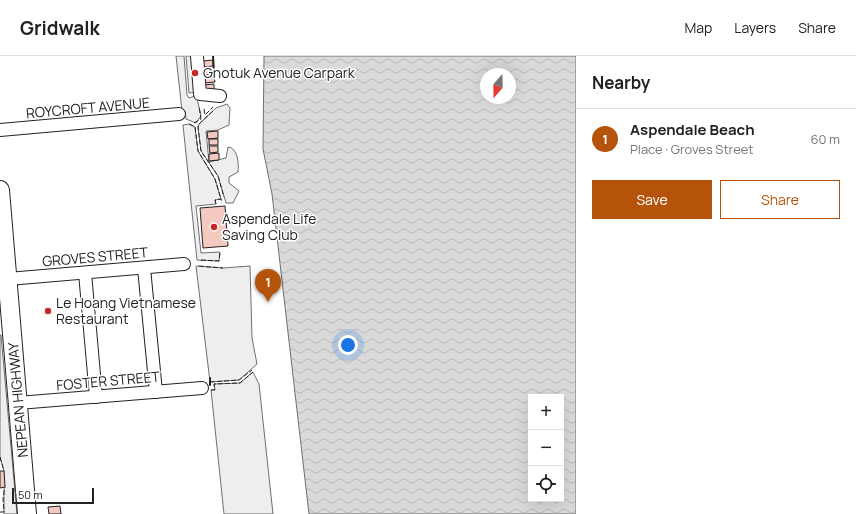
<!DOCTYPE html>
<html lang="en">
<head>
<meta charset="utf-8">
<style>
	:root { --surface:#fff; --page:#f2f2f2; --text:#222; --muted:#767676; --line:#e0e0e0; --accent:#b45309 }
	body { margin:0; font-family:Manrope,sans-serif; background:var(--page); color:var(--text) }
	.controls { position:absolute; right:12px; bottom:12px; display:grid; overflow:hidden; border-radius:0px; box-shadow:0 4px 16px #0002 }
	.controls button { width:36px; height:36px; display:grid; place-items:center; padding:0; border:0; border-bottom:1px solid var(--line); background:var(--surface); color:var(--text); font:20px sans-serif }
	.compass { position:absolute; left:480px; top:12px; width:36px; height:36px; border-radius:50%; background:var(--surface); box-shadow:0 4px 16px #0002; rotate:200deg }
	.scale { position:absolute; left:12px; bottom:10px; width:82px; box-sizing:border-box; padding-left:4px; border:2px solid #222; border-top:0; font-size:11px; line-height:14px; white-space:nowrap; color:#222; -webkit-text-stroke:3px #fff; paint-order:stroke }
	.you { position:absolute; left:348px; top:289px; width:14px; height:14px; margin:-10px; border:3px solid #fff; border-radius:50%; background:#1a73e8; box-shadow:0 0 0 6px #1a73e833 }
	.badge { display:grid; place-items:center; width:26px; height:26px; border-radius:50%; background:var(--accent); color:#fff; font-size:13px; font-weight:700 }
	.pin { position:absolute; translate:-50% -33px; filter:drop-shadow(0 1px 2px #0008) }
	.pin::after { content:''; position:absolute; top:21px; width:14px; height:12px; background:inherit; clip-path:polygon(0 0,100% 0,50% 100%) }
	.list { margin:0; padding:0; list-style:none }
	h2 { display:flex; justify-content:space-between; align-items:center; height:52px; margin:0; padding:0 16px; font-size:17px }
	h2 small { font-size:13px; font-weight:400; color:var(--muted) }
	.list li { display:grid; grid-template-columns:26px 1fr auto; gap:12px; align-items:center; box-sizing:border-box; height:60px; padding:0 16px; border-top:1px solid var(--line) }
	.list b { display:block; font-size:15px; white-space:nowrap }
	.list p { margin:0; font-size:13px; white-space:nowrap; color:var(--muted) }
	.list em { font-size:13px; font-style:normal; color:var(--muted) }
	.actions { display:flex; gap:8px; padding:12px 16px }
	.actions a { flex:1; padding:9px 0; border:1px solid var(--accent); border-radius:0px; text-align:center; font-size:14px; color:var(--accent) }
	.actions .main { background:var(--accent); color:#fff }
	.icon { flex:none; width:22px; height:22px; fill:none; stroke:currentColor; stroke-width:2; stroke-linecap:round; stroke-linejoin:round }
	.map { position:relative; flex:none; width:576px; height:458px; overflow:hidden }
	header { display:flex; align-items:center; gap:24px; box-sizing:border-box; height:56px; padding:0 20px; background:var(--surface); border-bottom:1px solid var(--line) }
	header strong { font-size:19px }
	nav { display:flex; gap:22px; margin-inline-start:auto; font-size:14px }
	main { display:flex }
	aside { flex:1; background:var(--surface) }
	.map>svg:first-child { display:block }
	.green { fill:#eee; stroke:#6f6f6f }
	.parking { fill:#ededed; stroke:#6f6f6f }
	.water { fill:url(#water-waves); stroke:#6f6f6f; fill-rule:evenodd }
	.building { fill:#f3c9c0; stroke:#222 }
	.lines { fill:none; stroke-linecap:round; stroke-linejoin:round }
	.minor-casing { stroke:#222; stroke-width:14 }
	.highway-casing { stroke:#222; stroke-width:20 }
	.minor { stroke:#fff; stroke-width:12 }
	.highway { stroke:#fff; stroke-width:18 }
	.fence { stroke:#222; stroke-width:1; stroke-dasharray:5 2; stroke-linecap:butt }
	.wall { stroke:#222; stroke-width:2 }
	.poi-dot { fill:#c62828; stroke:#fff; stroke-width:1.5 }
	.labels { text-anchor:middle; stroke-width:3; stroke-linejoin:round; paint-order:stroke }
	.poi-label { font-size:14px; fill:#222; stroke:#fff; text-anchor:start }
	.street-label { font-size:14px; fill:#222; stroke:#fff }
</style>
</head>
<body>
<header>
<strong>Gridwalk</strong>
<nav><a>Map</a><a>Layers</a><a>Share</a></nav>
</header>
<main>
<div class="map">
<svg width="576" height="458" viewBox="0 0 576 458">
	<defs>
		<pattern id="water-waves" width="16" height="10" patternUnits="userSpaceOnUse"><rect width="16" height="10" fill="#d9d9d9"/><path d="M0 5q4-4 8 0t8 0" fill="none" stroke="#bababa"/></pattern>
	</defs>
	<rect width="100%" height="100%" fill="#fff"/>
	<g class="green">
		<polygon points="176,0 184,0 187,39 189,42 195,40 197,42 201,60 196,67 186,63 185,55 182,55"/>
		<path d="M227,48L230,52L229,69L218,74L206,75L209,106L226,102L228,91C238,92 239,108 238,116L229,121V127L239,135L233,147H226L218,120L201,95L198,71L199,68L216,52Z"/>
		<polygon points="189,68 195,71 198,95 215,123 221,143 215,144 216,148 196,150 201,197 220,196 219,205 197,204 183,69"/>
		<polygon points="196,210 223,212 250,210 252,282 257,308 239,324 210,326"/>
		<polygon points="0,279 1,279 17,458 4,458 4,415 0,401"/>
		<polygon points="253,316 259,328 273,458 224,458 211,334 215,333 214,328 240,327"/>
	</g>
	<polygon class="parking" points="186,0 202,0 204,35 189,37"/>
	<path class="water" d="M264,0H576V458H309L272,138L263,93ZM486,18H510V42H486ZM531,341H561V443H531Z"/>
	<g class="building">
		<polygon points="213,4 213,10 204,11 203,5"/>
		<polygon points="204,13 213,13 214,19 204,19"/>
		<polygon points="214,20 215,26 205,27 204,21"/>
		<polygon points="214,28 214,34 204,35 204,29"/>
		<polygon points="218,75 218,82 208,83 207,76"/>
		<rect x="209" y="83" width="9" height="6"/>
		<polygon points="209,90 218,90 218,96 210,97"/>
		<polygon points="219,97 219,104 209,105 209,98"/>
		<polygon points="225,150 228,190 203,192 200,152"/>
		<polygon points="0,415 4,415 5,431 0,432"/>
		<polygon points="60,450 61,458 49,458 48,451"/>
	</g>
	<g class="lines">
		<defs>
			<g id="minor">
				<polyline points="197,0 200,38 220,40"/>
				<polyline points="0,74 179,58"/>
				<polyline points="144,212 156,336"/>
				<polyline points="85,217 96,341"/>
				<polyline points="8,223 184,208"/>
				<polyline points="18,347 202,332"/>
			</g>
			<polyline id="highway" points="0,134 27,458"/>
		</defs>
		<use href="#minor" class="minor-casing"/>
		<use href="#highway" class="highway-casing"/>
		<use href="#minor" class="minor"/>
		<use href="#highway" class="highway"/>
		<g class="fence">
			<polyline points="204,53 205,59 213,51"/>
			<polyline points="213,55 199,68 198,71 201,95 218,120 224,141"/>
			<polyline points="194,67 201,63 199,50"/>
			<polyline points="189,68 195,71 198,95 215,123 221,143"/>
			<polyline points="216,148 215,144 221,143 222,147"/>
			<polyline points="201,204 219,205 220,196"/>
			<polyline points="199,210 223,212"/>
			<polyline points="210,326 239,324 252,314"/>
			<polyline points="211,334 215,334 214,328 240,327 253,316"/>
			<polyline points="0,401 4,415"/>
			<polyline points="0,456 4,456 3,442 5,431"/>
		</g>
		<g class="wall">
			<polyline points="213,0 214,17"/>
			<polyline points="210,322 210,329"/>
		</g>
	</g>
	<g class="poi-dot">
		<circle cx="195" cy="17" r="4"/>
		<circle cx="214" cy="171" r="4"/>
		<circle cx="48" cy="255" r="4"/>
	</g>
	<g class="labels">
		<g class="poi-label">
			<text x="203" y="22">Gnotuk Avenue Carpark</text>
			<text x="222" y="168">Aspendale Life<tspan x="222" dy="16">Saving Club</tspan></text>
			<text x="56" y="252">Le Hoang Vietnamese<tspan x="56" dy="16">Restaurant</tspan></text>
		</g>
		<g class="street-label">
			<text transform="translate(88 52) rotate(-5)" y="5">ROYCROFT AVENUE</text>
			<text transform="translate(95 201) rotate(-5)" y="5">GROVES STREET</text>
			<text transform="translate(108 325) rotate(-5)" y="5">FOSTER STREET</text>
			<text transform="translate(18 344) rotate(-95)" y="5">NEPEAN HIGHWAY</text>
		</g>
	</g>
</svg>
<div class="controls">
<button>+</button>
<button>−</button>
<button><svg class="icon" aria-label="locate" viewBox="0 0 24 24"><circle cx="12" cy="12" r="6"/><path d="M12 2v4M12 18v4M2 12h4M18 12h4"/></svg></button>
</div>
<svg class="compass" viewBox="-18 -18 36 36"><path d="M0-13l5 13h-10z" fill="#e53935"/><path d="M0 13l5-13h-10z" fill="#767676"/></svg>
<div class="scale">50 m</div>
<div class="you"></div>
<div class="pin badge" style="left:268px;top:246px">1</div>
</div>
<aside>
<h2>Nearby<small></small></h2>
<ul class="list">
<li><span class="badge">1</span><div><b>Aspendale Beach</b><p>Place · Groves Street</p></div><em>60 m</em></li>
</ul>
<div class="actions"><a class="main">Save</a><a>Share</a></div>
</aside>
</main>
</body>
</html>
